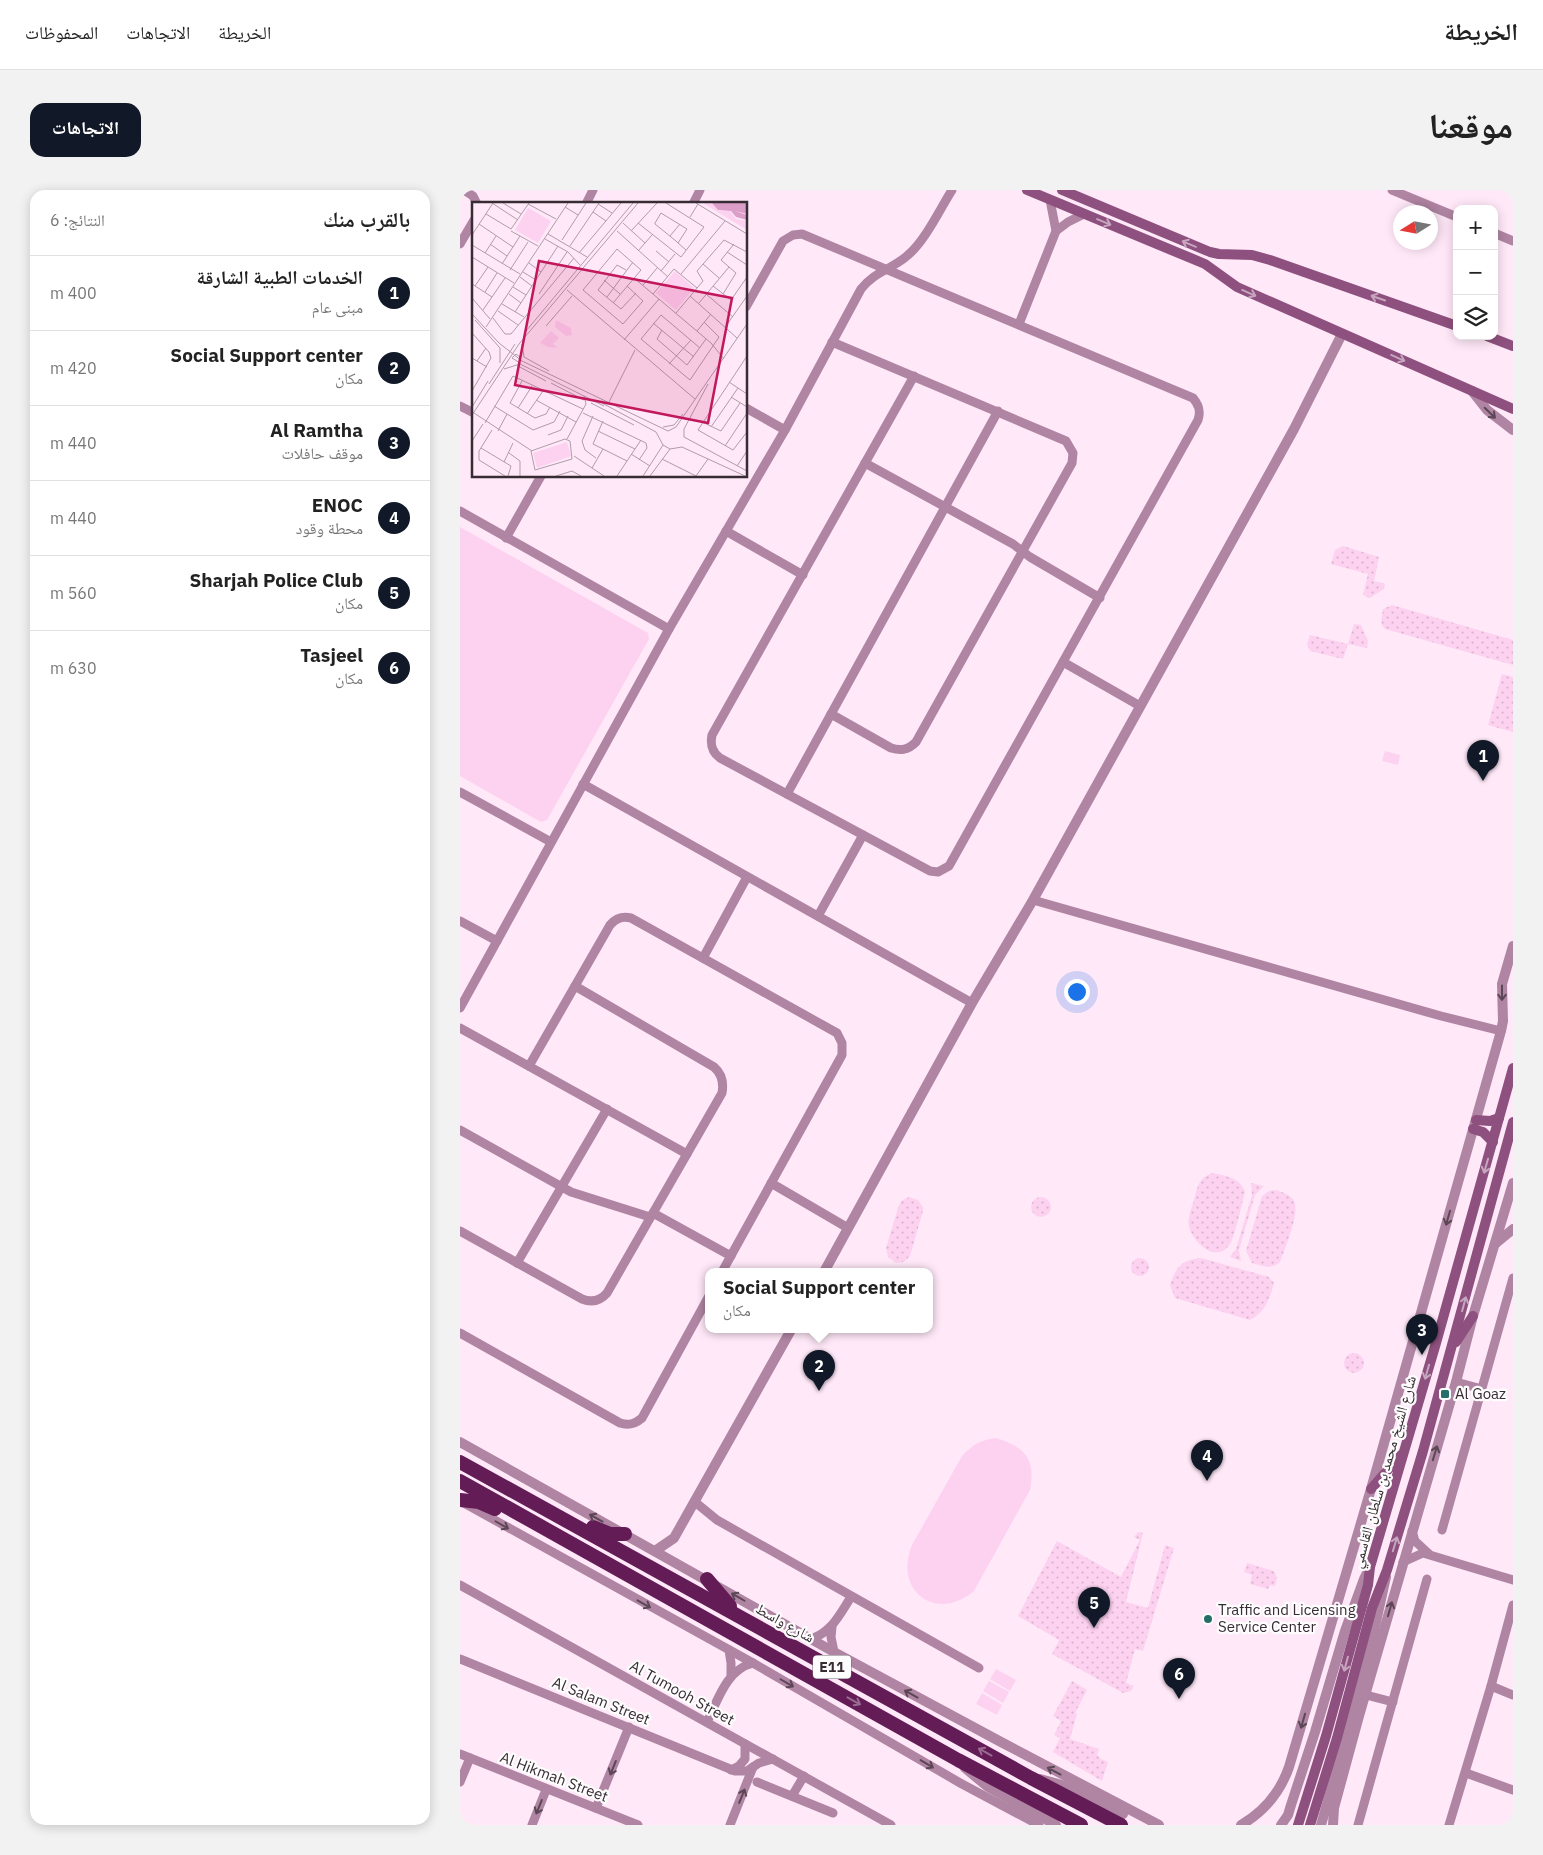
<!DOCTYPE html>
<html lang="ar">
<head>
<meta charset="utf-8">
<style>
	:root { --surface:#fff; --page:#f2f2f2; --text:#222; --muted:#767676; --line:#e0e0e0; --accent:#111827 }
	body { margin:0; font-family:"IBM Plex Sans","Noto Naskh Arabic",sans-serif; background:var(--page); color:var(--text); direction:rtl }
	.controls { position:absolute; right:15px; top:15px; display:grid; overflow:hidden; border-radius:10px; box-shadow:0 2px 12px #0003 }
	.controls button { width:45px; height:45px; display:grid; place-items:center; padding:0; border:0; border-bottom:1px solid var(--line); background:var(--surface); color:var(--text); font:25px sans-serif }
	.compass { position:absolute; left:933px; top:15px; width:45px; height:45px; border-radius:50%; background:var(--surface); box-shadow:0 2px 12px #0003; rotate:259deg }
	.you { position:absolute; left:616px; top:801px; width:18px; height:18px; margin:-12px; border:4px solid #fff; border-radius:50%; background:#1a73e8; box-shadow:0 0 0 8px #1a73e833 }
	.badge { display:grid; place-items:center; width:32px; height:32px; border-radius:50%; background:var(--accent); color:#fff; font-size:16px; font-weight:700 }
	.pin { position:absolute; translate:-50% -41px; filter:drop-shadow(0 1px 2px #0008) }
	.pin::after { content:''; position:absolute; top:26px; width:18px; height:15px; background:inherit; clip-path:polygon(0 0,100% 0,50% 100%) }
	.popup { position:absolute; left:245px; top:1078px; width:228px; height:65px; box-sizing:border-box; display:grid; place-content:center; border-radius:10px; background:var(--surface); filter:drop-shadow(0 1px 4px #0005); font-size:16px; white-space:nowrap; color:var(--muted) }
	.popup b { font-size:19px; color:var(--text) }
	.popup::after { content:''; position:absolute; left:50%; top:100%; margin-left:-10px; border:10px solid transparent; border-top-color:var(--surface) }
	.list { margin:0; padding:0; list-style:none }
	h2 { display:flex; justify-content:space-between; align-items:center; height:65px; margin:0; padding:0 20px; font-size:21px }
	h2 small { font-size:16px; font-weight:400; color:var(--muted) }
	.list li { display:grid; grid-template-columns:32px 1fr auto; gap:15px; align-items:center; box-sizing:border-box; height:75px; padding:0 20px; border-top:1px solid var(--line) }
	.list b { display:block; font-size:19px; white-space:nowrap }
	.list p { margin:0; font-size:16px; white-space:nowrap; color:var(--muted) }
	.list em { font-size:16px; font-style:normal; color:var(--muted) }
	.icon { flex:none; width:28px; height:28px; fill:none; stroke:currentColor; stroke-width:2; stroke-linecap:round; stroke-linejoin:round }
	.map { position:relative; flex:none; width:1053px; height:1635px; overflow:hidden; direction:ltr; border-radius:15px }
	header { display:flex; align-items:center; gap:30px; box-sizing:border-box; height:70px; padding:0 25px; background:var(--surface); border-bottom:1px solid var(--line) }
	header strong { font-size:24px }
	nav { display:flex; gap:28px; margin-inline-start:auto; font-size:18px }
	.intro { display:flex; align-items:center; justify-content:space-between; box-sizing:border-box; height:120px; padding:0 30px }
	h1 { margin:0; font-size:35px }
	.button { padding:12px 22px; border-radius:15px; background:var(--accent); color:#fff; font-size:18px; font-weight:700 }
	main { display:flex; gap:30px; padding:0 30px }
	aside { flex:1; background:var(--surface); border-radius:15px; box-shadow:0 2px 12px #0003 }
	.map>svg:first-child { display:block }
	.grass { fill:url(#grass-dots) }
	.park { fill:#fdd2f0 }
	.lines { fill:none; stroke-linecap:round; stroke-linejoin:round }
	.minor { stroke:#b085a3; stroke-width:9 }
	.tertiary { stroke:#b085a3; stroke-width:10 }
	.secondary { stroke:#8e507e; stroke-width:10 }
	.trunk { stroke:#641c56; stroke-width:14 }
	.oneway { stroke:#c6a6be }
	.oneway2 { stroke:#5b4755 }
	.oneway3 { stroke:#9a6b90 }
	.poi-dot { fill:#256f69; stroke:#fdfdfd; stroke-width:2 }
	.labels { text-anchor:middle; stroke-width:4.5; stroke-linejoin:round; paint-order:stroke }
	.shield { fill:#fdfdfd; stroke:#726b70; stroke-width:1 }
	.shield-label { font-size:14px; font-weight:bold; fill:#372c33 }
	.poi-label { font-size:15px; fill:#372c33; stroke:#fdfdfd; text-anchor:start }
	.street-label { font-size:15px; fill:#372c33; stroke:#fdfdfd }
	.inset-road { fill:none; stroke:#af9da9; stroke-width:1 }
	.view { fill:#c2185b; fill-opacity:0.15; stroke:#c2185b; stroke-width:2.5 }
	.inset-edge { fill:none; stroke:#372c33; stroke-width:2.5 }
</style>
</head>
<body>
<header>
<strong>الخريطة</strong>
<nav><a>الخريطة</a><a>الاتجاهات</a><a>المحفوظات</a></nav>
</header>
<div class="intro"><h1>موقعنا</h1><a class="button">الاتجاهات</a></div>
<main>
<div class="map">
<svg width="1053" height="1635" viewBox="0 0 1053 1635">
	<defs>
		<pattern id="grass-dots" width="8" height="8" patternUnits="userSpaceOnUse" patternTransform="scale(1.25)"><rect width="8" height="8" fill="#fdd2f0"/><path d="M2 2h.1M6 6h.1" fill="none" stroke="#d9b4ce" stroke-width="1.8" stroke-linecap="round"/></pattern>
	</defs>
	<rect width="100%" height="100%" fill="#ffe8f8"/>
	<g class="grass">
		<polygon points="883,356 919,367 914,391 925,394 924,399 910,408 903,405 908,384 871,374 875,360"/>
		<path d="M932,415L1053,450V475L925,439C919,434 922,427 923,419Z"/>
		<polygon points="894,434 901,435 908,451 907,458 888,454 883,469 850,461 847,454 850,445 888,454"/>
		<polygon points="1042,484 1053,487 1053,542 1028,535"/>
		<path d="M752,983C766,986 780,987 785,1002C782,1013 775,1047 770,1054C757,1075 732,1052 729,1036C727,1027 733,1015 735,1006C738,994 740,988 752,983Z"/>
		<polygon points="791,993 804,996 795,1005 779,1060 781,1071 770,1067 776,1059 792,1005"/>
		<path d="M816,1000C824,1003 833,1005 835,1014C838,1028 825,1058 820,1072C811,1080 803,1076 792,1073L786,1061L802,1006L809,1001Z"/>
		<circle cx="581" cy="1017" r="10"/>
		<polygon points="449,1007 458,1010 463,1017 463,1021 450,1066 444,1072 436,1073 428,1067 426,1058 438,1018 441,1011"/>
		<path d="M741,1068L809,1087L814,1093C810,1108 805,1123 790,1130L715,1108L710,1095C716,1077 721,1070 741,1068Z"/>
		<circle cx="680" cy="1077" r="9"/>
		<circle cx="894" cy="1173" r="10"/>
		<polygon points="678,1342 683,1343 666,1412 688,1418 705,1355 714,1358 683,1461 675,1459 666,1493 674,1496 671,1501 663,1503 592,1464 599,1450 558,1426 597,1351 661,1387 680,1350 674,1347"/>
		<polygon points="787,1373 814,1381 817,1388 815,1396 810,1395 808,1399 790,1394 792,1385 784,1382"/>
		<polygon points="612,1491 627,1500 615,1523 617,1524 610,1549 639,1559 637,1565 641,1569 648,1572 642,1591 593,1562 600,1548 594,1545 601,1531 593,1526"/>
	</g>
	<g class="park">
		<polygon points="0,337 188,443 189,449 87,630 81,632 0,586"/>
		<polygon points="925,561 940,565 938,575 922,571"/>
		<path d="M536,1248C565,1257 576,1269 570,1300L514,1401C476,1433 433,1401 452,1355L502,1266C513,1254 521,1250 536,1248Z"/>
		<polygon points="536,1479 556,1490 550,1501 530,1489"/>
		<polygon points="529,1491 549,1502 543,1513 523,1501"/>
		<polygon points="522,1503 542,1515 537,1525 516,1514"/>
	</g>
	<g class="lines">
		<g class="minor">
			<polyline points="4,0 13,6 17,14"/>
			<polyline points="932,0 997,27"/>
			<polyline points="126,14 133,0"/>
			<polyline points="233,14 240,0"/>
			<polyline points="596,41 608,32 624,24"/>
			<polyline points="1034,43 1053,51"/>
			<polyline points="0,54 14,30"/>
			<path d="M286,117L323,51L333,45L342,44L733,208C739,215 741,221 738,230L489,676L478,682L470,681L260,568C252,562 250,555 252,545L454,186"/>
			<polyline points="559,134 596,41 590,10"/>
			<polyline points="0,216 14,223"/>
			<polyline points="286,218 325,240"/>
			<polyline points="405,273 553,354 570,367 640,408"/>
			<polyline points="0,321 209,439"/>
			<polyline points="266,341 343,385"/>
			<polyline points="46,348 81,286"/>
			<polyline points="603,472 680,516"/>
			<path d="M371,524L431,558C441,561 448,560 456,552L612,273L613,263L606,251L372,152"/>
			<polyline points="123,594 512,813"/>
			<polyline points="0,602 91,652"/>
			<polyline points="327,604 538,221"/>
			<polyline points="573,710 981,826 1041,841"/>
			<polyline points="358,726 403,645"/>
			<polyline points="0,731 37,751"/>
			<polyline points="243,768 287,687"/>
			<path d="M0,818L209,439L325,240L401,99C415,81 433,79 448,65C465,51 480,19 492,0"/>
			<polyline points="0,838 227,964"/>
			<path d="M69,876L150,735C156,728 162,726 171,728L377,843L382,853V865L262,1082"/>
			<polyline points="0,940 111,1002 190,1027"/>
			<polyline points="311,993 388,1038"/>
			<polyline points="193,1023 271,1066"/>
			<path d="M0,1041L122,1109C132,1113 140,1111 147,1103L262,903C264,892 262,884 254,877L115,796"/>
			<polyline points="57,1073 147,919"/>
			<path d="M0,1143L160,1233C169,1236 175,1234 182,1228L249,1106"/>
			<polyline points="996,1192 1022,1199"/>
			<polyline points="2,1312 293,1473 502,1594 579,1635"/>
			<polyline points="235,1312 257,1330 519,1478"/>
			<polyline points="982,1340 1053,1088"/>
			<polyline points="952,1341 955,1351 969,1364"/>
			<polyline points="943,1372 963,1363 1053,1390"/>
			<polyline points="0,1395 431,1635"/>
			<polyline points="372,1437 371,1447 374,1462"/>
			<path d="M351,1449C372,1442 380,1424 391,1407"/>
			<polyline points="269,1460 271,1473 271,1486"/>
			<polyline points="0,1469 275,1581 287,1581 299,1573 313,1569"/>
			<polyline points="1031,1496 1053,1505"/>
			<polyline points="906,1505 933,1512"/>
			<path d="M247,1532C258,1510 266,1480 293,1473"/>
			<polyline points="0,1564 178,1635"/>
			<polyline points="271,1580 279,1576 285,1569 285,1554"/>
			<polyline points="1006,1583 1053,1600"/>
			<polyline points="0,1592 10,1568"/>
			<polyline points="297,1592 373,1623"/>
			<polyline points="332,1606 344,1586"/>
			<polyline points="136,1618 169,1537"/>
			<polyline points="72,1635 86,1600"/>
			<polyline points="270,1635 293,1577"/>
			<polyline points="898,1635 967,1389"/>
			<polyline points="989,1635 1031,1496 1053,1415"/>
		</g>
		<g class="tertiary">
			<polyline points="1012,201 1027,220 1053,240"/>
			<polyline points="1035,1054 1053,1039"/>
			<polyline points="364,1082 512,813 573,710 834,239 882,144"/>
			<polyline points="0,1252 374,1462 541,1552 699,1635"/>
			<polyline points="195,1361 214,1348 331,1140"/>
			<polyline points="505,1578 528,1597 596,1635"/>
			<polyline points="580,1589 602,1595 663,1624"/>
			<path d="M781,1635C805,1621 820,1603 829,1577L911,1299L1041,841L1043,831L1042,794L1053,756"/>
			<polyline points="821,1635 828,1625 831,1615 855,1542 885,1441 904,1389 910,1377"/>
			<polyline points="861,1635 906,1477 926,1387"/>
			<polyline points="873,1635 874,1618 899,1526 996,1192 1013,1126 1053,993"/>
		</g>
		<g class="secondary">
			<polyline points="567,0 745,74 777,97 1053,219"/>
			<polyline points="602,0 750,62 759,64 792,65 810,70 997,136"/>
			<polyline points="1027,146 1053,156"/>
			<polyline points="1016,930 1030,931 1039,928"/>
			<polyline points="1013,939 1023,942 1033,952"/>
			<polyline points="996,1152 1013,1126"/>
			<polyline points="911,1299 941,1265"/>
			<polyline points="838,1635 866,1546 908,1395 910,1377 976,1153 1053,878"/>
			<polyline points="850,1635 877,1548 912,1418 927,1380 963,1261 1053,932"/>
		</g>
		<g class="trunk">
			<polyline points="0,1272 571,1588 661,1635"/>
			<polyline points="0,1291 498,1570 621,1635"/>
			<polyline points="0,1310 19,1312 35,1319"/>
			<polyline points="133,1337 150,1344 165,1344"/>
			<polyline points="247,1389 270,1416"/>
		</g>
	</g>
	<defs><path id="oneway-shaft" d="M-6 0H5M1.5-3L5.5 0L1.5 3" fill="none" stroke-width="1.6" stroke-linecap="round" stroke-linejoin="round" transform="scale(1.25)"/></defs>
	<g class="oneway">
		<use href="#oneway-shaft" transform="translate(644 32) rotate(23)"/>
		<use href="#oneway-shaft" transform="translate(729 54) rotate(-157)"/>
		<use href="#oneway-shaft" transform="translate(789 103) rotate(24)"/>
		<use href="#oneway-shaft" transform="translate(918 108) rotate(-161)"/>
		<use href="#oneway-shaft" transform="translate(938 168) rotate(24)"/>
		<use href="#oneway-shaft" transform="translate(1026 976) rotate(106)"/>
		<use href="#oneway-shaft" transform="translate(1004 1114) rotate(-75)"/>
		<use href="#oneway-shaft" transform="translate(967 1182) rotate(106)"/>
		<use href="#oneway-shaft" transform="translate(935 1354) rotate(-73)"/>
		<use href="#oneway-shaft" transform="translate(886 1474) rotate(105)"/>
	</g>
	<g class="oneway2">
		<use href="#oneway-shaft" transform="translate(1030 223) rotate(44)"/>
		<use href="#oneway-shaft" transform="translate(1042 803) rotate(90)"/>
		<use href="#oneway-shaft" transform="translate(988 1028) rotate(106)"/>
		<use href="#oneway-shaft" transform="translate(975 1263) rotate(-73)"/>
		<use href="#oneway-shaft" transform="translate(136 1328) rotate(-151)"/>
		<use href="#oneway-shaft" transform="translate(42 1335) rotate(30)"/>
		<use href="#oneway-shaft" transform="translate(278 1407) rotate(-150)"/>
		<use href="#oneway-shaft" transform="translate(184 1414) rotate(29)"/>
		<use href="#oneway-shaft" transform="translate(930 1419) rotate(-74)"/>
		<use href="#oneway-shaft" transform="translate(327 1493) rotate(30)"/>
		<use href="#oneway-shaft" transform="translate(451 1504) rotate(-151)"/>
		<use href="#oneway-shaft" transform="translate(843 1531) rotate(106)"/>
		<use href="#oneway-shaft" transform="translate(467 1574) rotate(31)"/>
		<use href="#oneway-shaft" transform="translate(153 1578) rotate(112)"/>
		<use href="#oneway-shaft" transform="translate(594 1581) rotate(-152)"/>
		<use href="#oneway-shaft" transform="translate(282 1606) rotate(-68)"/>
		<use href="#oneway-shaft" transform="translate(79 1617) rotate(112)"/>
	</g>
	<g class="oneway3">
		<use href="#oneway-shaft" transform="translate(394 1511) rotate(29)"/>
		<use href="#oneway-shaft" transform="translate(525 1562) rotate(-151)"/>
	</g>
	<g class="poi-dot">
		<rect x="980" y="1199" width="10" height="10" rx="2.5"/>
		<circle cx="748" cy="1429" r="5"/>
	</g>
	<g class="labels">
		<rect class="shield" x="353" y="1465.5" width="38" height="23" rx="4"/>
		<g class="shield-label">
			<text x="372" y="1482">E11</text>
		</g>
		<g class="poi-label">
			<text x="995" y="1209">Al Goaz</text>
			<text x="758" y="1425">Traffic and Licensing<tspan x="758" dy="17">Service Center</tspan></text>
		</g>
		<g class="street-label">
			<text transform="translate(924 1282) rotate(-74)" y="5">شارع الشيخ محمد بن سلطان القاسمي</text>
			<text transform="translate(325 1433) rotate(29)" y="5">شارع واسط</text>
			<text transform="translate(222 1503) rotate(29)" y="5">Al Tumooh Street</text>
			<text transform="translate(141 1511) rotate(22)" y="5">Al Salam Street</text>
			<text transform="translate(94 1587) rotate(21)" y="5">Al Hikmah Street</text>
		</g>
	</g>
	<g transform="translate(12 12)">
		<rect width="275" height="275" fill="#ffe8f8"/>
		<path d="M231,1H240L247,9H258L264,17L275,19V28ZM79,129L87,136L81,142L86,146L77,145L84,149L68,141Z" fill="#fdd2f0"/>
		<path d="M56,6L79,19L66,41L43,28ZM203,69L222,86L204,108L184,91ZM84,118L99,126L100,133L94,134L83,125ZM95,240L99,254L65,266L61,251Z" fill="#fdd2f0"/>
		<path d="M240,1H275V12L263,9L275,13V18L264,15L259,9L246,8Z" fill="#db9ec9"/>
		<path class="inset-road" d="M20,1L46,18M31,1L49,12M224,1L275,32M56,2L84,17M126,2L140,11M93,5L106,13M121,10L134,19M14,12L39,27M218,15L226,2M151,21L173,41M166,21L209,55L232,25L194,1M7,22L41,45M39,27L57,1M39,29L66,44M145,29L196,75M159,29L185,1M76,32L115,55M0,33L21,1M198,34L208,22M73,37L96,50L108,63M90,38L114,1M206,41L215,27L189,11L183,21V22L204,39L206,41L214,48M18,42L35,54M0,43L48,72M98,44L127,1M166,49L180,33M184,49L197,60M255,50L275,63M13,51L24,34M107,51L149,1M0,55L42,81M57,61L69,70M30,62L48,34M231,62L247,76M38,68L56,40M154,68L145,63L126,88L149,107L164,91M189,69L203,52M51,70L64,78M209,72L253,19M48,75L60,84M162,76L239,141L252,157M132,78L148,92M0,82L20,95M171,83L185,66M3,84L16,65M241,84L259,98L275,75M41,85L54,93M95,88L223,197M13,90L25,71M37,92L49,101M67,92L95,50M181,92L202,67L225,86M234,92L261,115M251,92L264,71L249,58L262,42M218,94L265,136M135,95L161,60M0,96L18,117M141,101L169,68L145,47L111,88L151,122L171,99L155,84M227,101L257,65M30,102L52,115M11,108L33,76M26,109L46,123M43,110L86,44M204,111L231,79L225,69L252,38L275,50M0,112L27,141L50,159L196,229L204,225L275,122M21,116L33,132H39L102,56M3,118L28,146M181,121L222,155M74,124L100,94M254,124L275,94M14,125L96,1M190,128L185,137L215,163L234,137M54,129L161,1M225,129L239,112M0,131L17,150L19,156L0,189M152,138L187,97M50,142L52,155L77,169M28,146V161M228,146L189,113L169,137L218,178L247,135L232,120M275,154L226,228L261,248L275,230M0,156L15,165M5,159L14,146M48,161L40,156L44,152L49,156M197,162L219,138M46,164L74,179M32,167L48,162L132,204M50,179L38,201L63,216L74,212L78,205M257,180L275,192M79,181L112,198M17,182L43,142M236,182L212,227V235L275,269M259,195L275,205M64,198L104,220M137,200L163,148M119,201L162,223M130,201L184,230L191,243M22,204L61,228L82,220L88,209M0,205L16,179M46,206L60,184M2,211L60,249M111,211L174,241L175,246L167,258M55,212L71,189M0,213L47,142L166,1M121,214L110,239L113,248L124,256M131,219L121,242L155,259M230,220L249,229L268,201M13,221L41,174L111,207M191,225L202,223L211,212M239,225L266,186M20,228L7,249V258L33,274M26,229L35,212M126,229L163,247M76,233L89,228L96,214M93,237L98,239L100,257L63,268L59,249ZM95,237L114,202L112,194M0,239L11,222M191,243L198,247L210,245L273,274M253,244L275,211M9,246L39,264L36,274M37,251L48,259V274M159,252L178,264M102,254L132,274M190,257L224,274M32,260L41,241M265,264L275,249M120,266L131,247M84,274L100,269L109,274M145,274L169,238M171,274L191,243M178,274L198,247M224,274L236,257"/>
		<path class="view" d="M67,59L260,96L236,221L43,183Z"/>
		<rect width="275" height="275" class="inset-edge"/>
	</g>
</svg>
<div class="controls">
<button>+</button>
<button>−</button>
<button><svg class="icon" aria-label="layers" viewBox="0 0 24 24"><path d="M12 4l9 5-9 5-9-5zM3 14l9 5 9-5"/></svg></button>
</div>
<svg class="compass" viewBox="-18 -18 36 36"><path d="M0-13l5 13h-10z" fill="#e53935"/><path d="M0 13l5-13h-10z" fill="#767676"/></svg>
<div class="you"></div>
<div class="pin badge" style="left:1023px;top:591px">1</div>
<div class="pin badge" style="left:359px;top:1201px">2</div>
<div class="popup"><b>Social Support center</b>مكان</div>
<div class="pin badge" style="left:962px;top:1165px">3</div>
<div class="pin badge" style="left:747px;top:1291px">4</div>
<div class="pin badge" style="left:634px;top:1438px">5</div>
<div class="pin badge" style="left:719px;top:1509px">6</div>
</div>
<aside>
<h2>بالقرب منك<small>النتائج: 6</small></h2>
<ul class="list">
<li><span class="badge">1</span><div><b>الخدمات الطبية الشارقة</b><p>مبنى عام</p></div><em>400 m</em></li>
<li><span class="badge">2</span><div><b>Social Support center</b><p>مكان</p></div><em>420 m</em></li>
<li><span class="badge">3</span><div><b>Al Ramtha</b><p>موقف حافلات</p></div><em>440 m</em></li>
<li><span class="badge">4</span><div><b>ENOC</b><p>محطة وقود</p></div><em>440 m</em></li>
<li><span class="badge">5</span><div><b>Sharjah Police Club</b><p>مكان</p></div><em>560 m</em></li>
<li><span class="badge">6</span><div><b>Tasjeel</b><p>مكان</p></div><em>630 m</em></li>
</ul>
</aside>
</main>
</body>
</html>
